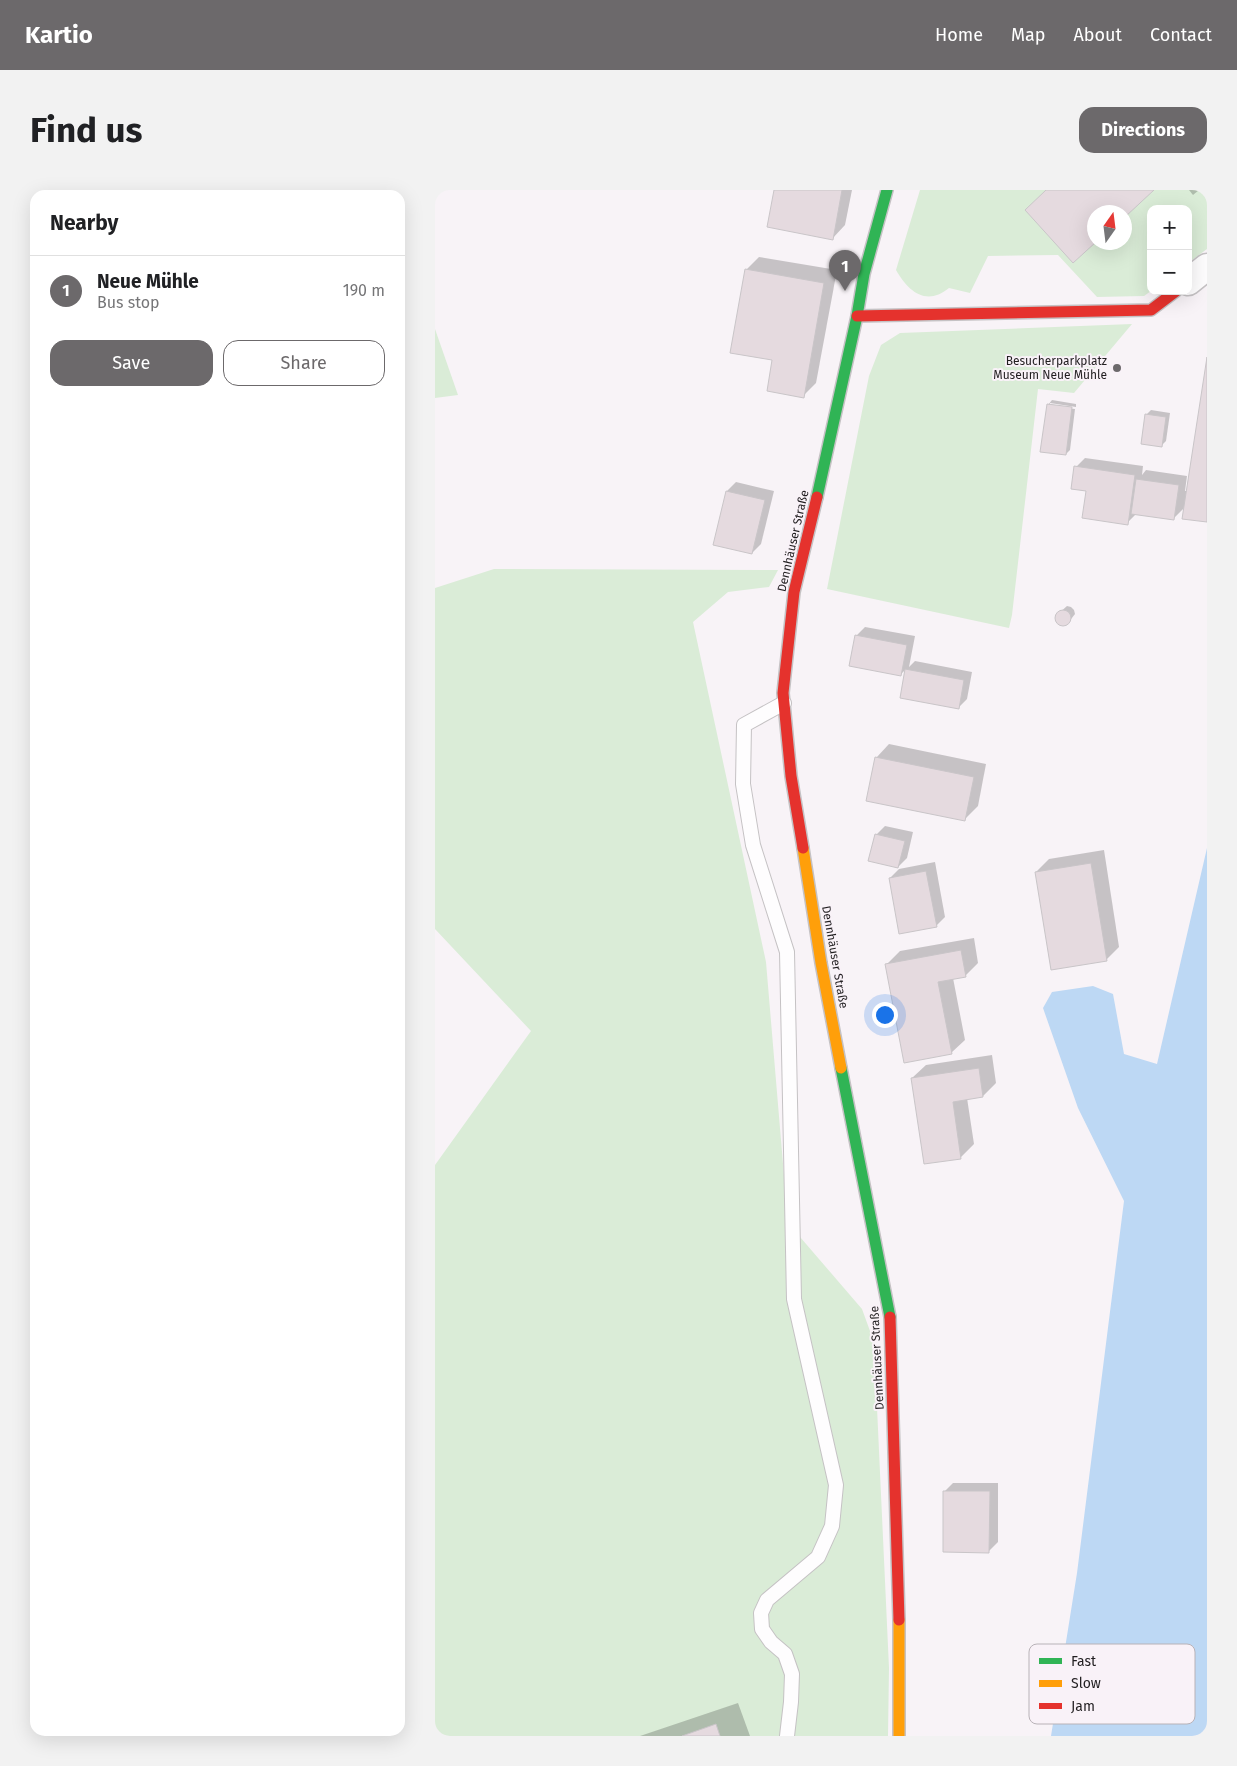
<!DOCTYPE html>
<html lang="en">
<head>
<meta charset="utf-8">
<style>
	:root { --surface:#fff; --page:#f2f2f2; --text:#202124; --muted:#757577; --line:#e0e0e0; --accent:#6c696b }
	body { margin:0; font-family:"Fira Sans",sans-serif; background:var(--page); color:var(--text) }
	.controls { position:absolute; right:15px; top:15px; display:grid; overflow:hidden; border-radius:10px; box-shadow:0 5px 20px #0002 }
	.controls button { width:45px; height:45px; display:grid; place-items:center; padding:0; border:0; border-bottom:1px solid var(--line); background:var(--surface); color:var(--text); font:25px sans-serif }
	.compass { position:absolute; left:652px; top:15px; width:45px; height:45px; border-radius:50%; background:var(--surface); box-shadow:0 5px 20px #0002; rotate:14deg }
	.you { position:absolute; left:449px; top:824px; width:18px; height:18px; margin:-12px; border:4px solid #fff; border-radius:50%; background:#1a73e8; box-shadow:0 0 0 8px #1a73e833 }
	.badge { display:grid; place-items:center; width:32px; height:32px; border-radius:50%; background:var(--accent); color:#fff; font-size:16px; font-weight:700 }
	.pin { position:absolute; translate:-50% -41px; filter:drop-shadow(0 1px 2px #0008) }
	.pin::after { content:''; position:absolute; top:26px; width:18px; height:15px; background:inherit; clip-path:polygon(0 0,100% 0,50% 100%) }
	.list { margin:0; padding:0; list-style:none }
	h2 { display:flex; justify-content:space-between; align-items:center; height:65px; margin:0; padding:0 20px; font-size:21px }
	h2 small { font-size:16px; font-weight:400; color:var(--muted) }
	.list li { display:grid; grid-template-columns:32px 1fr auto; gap:15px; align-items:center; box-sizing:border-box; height:70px; padding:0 20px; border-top:1px solid var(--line) }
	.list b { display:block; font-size:19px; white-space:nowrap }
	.list p { margin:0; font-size:16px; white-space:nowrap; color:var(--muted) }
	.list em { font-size:16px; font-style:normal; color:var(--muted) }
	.actions { display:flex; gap:10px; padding:15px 20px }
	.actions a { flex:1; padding:11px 0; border:1px solid var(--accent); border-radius:15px; text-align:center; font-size:18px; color:var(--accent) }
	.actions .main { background:var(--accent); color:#fff }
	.map { position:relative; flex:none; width:772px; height:1546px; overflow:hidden; border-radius:15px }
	header { display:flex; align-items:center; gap:30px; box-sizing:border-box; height:70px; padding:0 25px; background:var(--accent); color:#fff }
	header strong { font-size:24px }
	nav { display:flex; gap:28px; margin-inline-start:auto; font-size:18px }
	.intro { display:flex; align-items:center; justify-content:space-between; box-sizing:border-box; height:120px; padding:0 30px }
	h1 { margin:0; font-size:35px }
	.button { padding:12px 22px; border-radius:15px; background:var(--accent); color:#fff; font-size:18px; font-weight:700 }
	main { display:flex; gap:30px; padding:0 30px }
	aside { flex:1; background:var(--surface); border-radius:15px; box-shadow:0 5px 20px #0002 }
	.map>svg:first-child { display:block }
	.green { fill:#daecd7; fill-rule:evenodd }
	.water { fill:#bdd8f4 }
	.shadow { fill:#0003 }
	.building { fill:#e5dadf; stroke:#c9c5c8 }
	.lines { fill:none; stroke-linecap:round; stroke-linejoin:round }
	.lane-casing { stroke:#c5c2c4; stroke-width:16 }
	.street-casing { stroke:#c5c2c4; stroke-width:29 }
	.fast-casing { stroke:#c5c2c4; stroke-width:14 }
	.slow-casing { stroke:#c5c2c4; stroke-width:14 }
	.jam-casing { stroke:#c5c2c4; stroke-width:14 }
	.lane { stroke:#fefdfe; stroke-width:14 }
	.street { stroke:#fefdfe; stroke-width:26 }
	.fast { stroke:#30b455; stroke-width:11 }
	.slow { stroke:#ff9f0a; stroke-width:11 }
	.jam { stroke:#e5322d; stroke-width:11 }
	.poi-dot { fill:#6c696b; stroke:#f9f2f8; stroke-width:2 }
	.labels { text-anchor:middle; stroke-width:4; stroke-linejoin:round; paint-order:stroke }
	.poi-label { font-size:12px; fill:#211e20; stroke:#f9f2f8; text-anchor:end }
	.street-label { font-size:12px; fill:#211e20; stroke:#f9f2f8 }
	.key { fill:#f9f2f8; stroke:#b8b2b7; stroke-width:1 }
	.key-label { font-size:14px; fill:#211e20 }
</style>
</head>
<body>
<header>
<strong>Kartio</strong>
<nav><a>Home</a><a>Map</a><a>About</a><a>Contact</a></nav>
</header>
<div class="intro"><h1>Find us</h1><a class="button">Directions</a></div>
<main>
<aside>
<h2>Nearby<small></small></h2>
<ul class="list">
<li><span class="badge">1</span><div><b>Neue Mühle</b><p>Bus stop</p></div><em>190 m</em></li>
</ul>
<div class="actions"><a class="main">Save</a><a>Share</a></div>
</aside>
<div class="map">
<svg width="772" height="1546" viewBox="0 0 772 1546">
	<rect width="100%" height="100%" fill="#f8f3f7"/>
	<g class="green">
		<path d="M485,0H772V59L753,73V19H716V101L709,106L662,107L623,65L553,66L535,103L514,98C491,117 473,101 461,80ZM660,22H690V52H660Z"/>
		<polygon points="697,134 639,203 603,199 577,425 574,438 392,399 434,186 446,155 465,143"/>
		<polygon points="0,139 23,205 0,208"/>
		<polygon points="59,379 343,380 334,397 293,402 258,432 331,772 353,1033 427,1119 439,1152 454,1478 453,1546 0,1546 0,975 96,841 0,739 0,398"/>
	</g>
	<polygon class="water" points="772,658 772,1546 616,1546 642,1383 689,1011 643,918 608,818 617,802 658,796 678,804 689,864 722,874"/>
	<g class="shadow">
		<polygon points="341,0 417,0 410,35 397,49"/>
		<polygon points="612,0 718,0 690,25 690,22 660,22"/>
		<polygon points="754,0 764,0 758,5"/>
		<polygon points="324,67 402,80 381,193 368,206 339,169 311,80"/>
		<polygon points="772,175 772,331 750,317 739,328 701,324 692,333 652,300 641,277 650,268 708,276 707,285 711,280 752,286 750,301 753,301"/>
		<polygon points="617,210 641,214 641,217 615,213 615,216 640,219 635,260 631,264 613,215"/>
		<polygon points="716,220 735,223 731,251 727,255 711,225"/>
		<polygon points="301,292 339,301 326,354 317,363 280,354 292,301"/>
		<polygon points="632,416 636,417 639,420 640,424 633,433 626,434 623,432 622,425"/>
		<polygon points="430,437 480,446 474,477 480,471 537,482 532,509 523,518 466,507 471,479 465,485 421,446"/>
		<polygon points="454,554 551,574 543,616 529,630 441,568"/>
		<polygon points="450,636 478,642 472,668 463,677 441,645"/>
		<polygon points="669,660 684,757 671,770 601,682 614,669"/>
		<polygon points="500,672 510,727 501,736 455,688 464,679"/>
		<polygon points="539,748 543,773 530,786 518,788 530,850 516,863 452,774 465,761"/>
		<polygon points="557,865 561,893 548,906 532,908 539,954 526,967 490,973 477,888 491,875"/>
		<polygon points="518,1293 563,1293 563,1352 554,1361 509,1302"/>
		<polygon points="303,1513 315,1546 205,1546"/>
	</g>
	<g class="building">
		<polygon points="339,0 407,0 398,50 332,37"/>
		<polygon points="611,0 719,0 690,27 690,22 660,22 660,52 661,52 638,73 590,20"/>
		<polygon points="310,79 389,93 369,208 332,201 337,170 295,163"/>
		<polygon points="772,167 772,332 747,329"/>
		<polygon points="612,214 637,217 631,265 605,262"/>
		<polygon points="710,224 731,227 727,257 706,254"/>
		<polygon points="639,276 700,285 693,335 647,328 651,301 636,299"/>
		<polygon points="701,289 744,295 739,330 696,324"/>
		<polygon points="291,301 330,310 317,364 278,355"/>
		<circle cx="628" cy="428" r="8"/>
		<polygon points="420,445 472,455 466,486 414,476"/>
		<polygon points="470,479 529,490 524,519 465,508"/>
		<polygon points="440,567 539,587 530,631 431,611"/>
		<polygon points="440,644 470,651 463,678 433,671"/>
		<polygon points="656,673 672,771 616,780 600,682"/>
		<polygon points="491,681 502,737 464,744 454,688"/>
		<polygon points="526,760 531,787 503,792 517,864 469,873 450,774"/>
		<polygon points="544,878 548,907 518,912 526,969 489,974 476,888"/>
		<polygon points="508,1301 555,1301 554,1363 508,1362"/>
		<polygon points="281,1534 285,1546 247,1546"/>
	</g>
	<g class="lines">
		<defs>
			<polyline id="lane" points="349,513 309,535 308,594 318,655 352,762 359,1109 401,1295 397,1336 383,1367 332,1410 326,1423 327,1439 336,1452 350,1464 357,1484 356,1512 352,1546"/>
			<polyline id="street" points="753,92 772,77"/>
			<g id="fast">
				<polyline points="382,307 422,126 429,84 452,0"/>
				<polyline points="406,878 455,1127"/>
			</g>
			<g id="slow">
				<polyline points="368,658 386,773 406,878"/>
				<polyline points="464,1430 464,1546"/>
			</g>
			<g id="jam">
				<polyline points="422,126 716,120 741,101"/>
				<polyline points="368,658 356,586 348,503 359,402 382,307"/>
				<polyline points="455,1127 464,1430"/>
			</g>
		</defs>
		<use href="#lane" class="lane-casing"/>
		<use href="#street" class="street-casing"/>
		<use href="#fast" class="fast-casing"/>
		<use href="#slow" class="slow-casing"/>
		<use href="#jam" class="jam-casing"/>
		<use href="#lane" class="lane"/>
		<use href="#street" class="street"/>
		<use href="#fast" class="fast"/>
		<use href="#slow" class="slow"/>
		<use href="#jam" class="jam"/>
	</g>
	<circle class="poi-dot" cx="682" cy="178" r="5"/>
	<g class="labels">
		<g class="poi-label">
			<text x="672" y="175">Besucherparkplatz<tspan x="672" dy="14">Museum Neue Mühle</tspan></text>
		</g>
		<g class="street-label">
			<text transform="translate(358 351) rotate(-77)" y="4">Dennhäuser Straße</text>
			<text transform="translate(400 767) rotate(80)" y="4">Dennhäuser Straße</text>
			<text transform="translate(442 1168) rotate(-93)" y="4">Dennhäuser Straße</text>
		</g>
	</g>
	<rect x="594" y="1454" width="166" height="80" rx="8" class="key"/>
	<rect x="604" y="1468" width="23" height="6" fill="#30b455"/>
	<rect x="604" y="1490" width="23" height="7" fill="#ff9f0a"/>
	<rect x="604" y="1513" width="23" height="6" fill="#e5322d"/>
	<g class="key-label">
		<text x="636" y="1476">Fast</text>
		<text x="636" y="1498">Slow</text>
		<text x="636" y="1521">Jam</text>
	</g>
</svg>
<div class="controls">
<button>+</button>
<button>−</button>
</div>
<svg class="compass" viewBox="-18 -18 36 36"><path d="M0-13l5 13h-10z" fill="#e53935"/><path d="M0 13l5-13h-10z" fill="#757577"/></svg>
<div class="you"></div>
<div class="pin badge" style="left:410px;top:101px">1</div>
</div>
</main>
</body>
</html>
